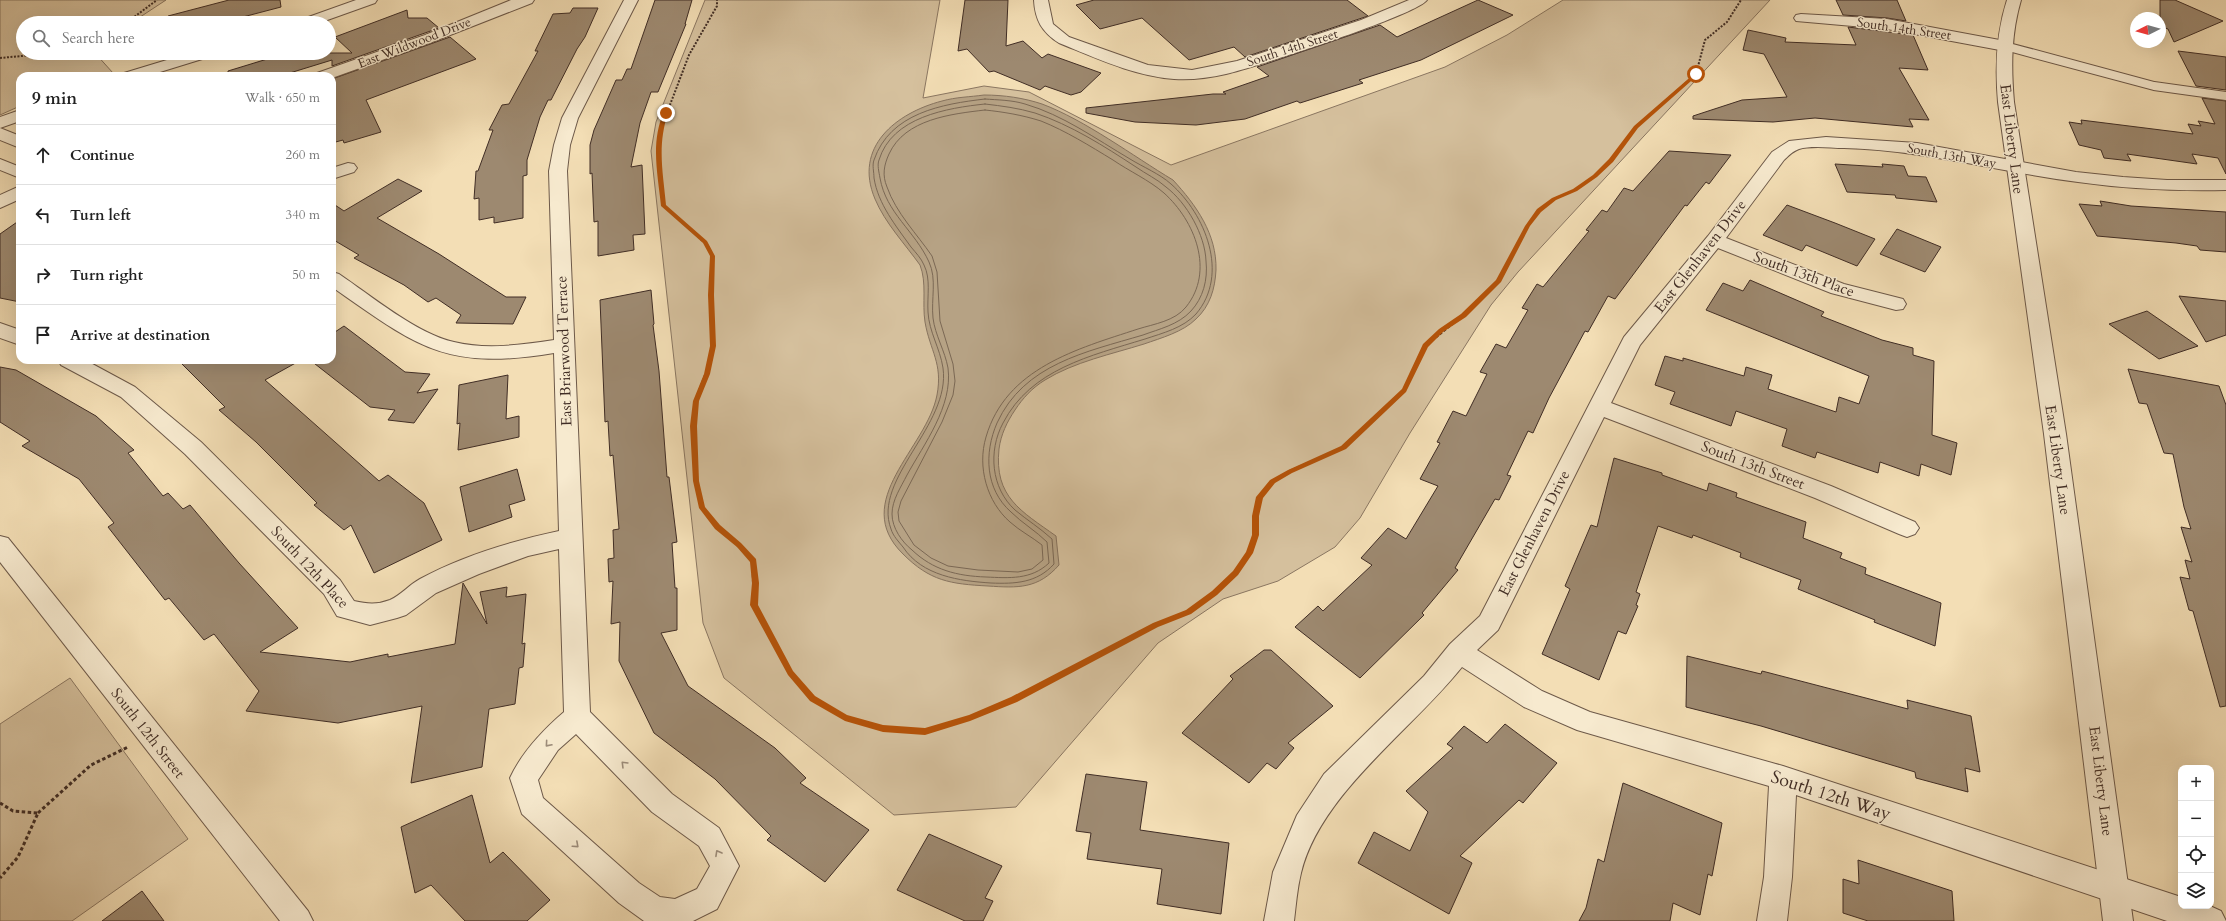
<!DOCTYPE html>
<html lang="en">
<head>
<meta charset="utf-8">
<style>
	:root { --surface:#fff; --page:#f2f2f2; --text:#222; --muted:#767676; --line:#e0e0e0 }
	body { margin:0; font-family:Cardo,serif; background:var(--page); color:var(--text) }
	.controls { position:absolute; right:12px; bottom:12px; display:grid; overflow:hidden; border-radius:8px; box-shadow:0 4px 16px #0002 }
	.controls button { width:36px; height:36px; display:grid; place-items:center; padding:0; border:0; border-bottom:1px solid var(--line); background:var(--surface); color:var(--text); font:20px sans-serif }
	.compass { position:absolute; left:2130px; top:12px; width:36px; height:36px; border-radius:50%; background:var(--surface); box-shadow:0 4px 16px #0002; rotate:264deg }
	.stop { position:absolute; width:12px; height:12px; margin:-9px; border:3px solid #b45309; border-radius:50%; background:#fff }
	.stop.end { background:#b45309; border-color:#fff; box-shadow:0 1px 4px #0008 }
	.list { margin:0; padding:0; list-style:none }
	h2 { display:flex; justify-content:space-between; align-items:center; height:52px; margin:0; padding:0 16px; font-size:17px }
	h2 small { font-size:13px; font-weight:400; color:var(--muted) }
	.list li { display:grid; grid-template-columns:26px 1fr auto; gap:12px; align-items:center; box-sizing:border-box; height:60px; padding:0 16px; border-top:1px solid var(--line) }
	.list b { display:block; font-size:15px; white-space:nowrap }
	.list em { font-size:13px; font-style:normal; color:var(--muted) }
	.icon { flex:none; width:22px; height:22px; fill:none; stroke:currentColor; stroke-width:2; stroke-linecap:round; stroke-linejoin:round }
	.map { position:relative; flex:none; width:2226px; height:921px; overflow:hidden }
	.search { position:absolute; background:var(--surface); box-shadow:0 4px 16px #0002; left:16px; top:16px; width:320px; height:44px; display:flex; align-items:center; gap:10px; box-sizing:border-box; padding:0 14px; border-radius:22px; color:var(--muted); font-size:15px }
	.panel { position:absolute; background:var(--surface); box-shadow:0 4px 16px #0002; left:16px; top:72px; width:320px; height:292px; border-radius:12px }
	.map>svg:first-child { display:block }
	.green { fill:#d5c09d; stroke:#8a7661 }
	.water { fill:#b6a284; stroke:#87735e }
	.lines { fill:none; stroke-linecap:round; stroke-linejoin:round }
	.shore { stroke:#7b6854; stroke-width:1 }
	.building { fill:#9d8970; stroke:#402d25 }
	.service-casing { stroke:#6d5949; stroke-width:10 }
	.minor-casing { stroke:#6d5949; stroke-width:2 }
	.tertiary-casing { stroke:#6d5949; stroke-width:2 }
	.path-far2 { stroke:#402d25; stroke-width:2; stroke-dasharray:2 1.5; stroke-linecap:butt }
	.path-far1 { stroke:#402d25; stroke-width:2.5; stroke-dasharray:3 2; stroke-linecap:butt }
	.path { stroke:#402d25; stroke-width:3; stroke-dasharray:3.5 2.5; stroke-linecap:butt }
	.service { stroke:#f7eacf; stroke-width:8 }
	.minor { fill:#f7eacf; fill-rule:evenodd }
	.tertiary { fill:#f7eacf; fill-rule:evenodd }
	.oneway { stroke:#9c8c7a }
	.route { fill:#b45309 }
	.labels { text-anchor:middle; stroke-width:3; stroke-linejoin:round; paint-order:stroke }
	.far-street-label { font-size:13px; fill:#402d25; stroke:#f7eacf }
	.street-label { font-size:15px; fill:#402d25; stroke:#f7eacf }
	.near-street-label { font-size:18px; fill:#402d25; stroke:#f7eacf }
</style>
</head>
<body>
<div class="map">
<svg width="2226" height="921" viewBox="0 0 2226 921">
	<rect width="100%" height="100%" fill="#f3deb5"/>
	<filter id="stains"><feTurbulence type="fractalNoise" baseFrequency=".005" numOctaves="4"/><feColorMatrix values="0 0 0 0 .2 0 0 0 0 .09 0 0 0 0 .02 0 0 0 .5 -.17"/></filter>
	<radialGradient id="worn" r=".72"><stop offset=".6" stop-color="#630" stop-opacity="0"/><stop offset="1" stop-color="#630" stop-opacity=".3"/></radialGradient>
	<g class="green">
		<polygon points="0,0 166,0 131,23 23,23 23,53 95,53 113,73 104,76 20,76 20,106 0,115"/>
		<polygon points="705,0 940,0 923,98 984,86 1029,92 1171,165 1445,67 1507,35 1563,0 1770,0 1518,272 1491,305 1410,433 1360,518 1335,547 1278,581 1223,599 1158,643 1016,807 894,815 724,678 703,623 651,151 656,122"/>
		<polygon points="70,678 188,839 72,921 0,921 0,724"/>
	</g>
	<path class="water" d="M984,95C1004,95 1024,98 1042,104C1085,120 1133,156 1173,180C1196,205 1217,234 1216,270C1215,289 1210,306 1196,319C1183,332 1161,338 1144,344C1112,354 1074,362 1045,380C1032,388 1023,398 1015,410C1007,422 1001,434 999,449C994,497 1021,511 1056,536L1059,565C1038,589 1018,588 988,586C950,584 930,581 903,554C849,501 927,448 937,395C943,363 930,351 925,322C922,303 927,283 920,265C905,244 885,223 875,199C853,147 896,113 942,101C956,97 970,97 984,95Z"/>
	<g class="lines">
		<g class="shore">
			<path d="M985,99C998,100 1012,100 1025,104C1063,115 1096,139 1130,159C1143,167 1160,174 1171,184C1205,214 1230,274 1196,314C1183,328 1163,333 1145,339C1090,356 1031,369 1003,423C988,451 991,488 1015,510C1027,520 1040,528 1052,539L1054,564C1037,583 1015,584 991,583C960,581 922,576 903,547C899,542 893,536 891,529C872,479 951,425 943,368C940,348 929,332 928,312C927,296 931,279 924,265C921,258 916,253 911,247C896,226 878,204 874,178C874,172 872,165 874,160C890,113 942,104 985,99Z"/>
			<path d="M985,104C1002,106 1018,108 1035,113C1071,125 1104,146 1136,167C1146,174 1157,179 1166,187C1187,203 1205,235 1206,261C1208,280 1203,298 1191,311C1178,325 1159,329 1143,335C1086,352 1024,364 997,423C984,453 985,489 1011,512C1022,523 1036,531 1047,542L1049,563C1031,580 1009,578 986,577C957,576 933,570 912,550C902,542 892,528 892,514C892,500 901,487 907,475C924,444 953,406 948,368C945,351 935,335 933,318C931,299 937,279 929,262C915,231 886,213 880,178C879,172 877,165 879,160C892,117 947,108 985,104Z"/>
			<path d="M985,110C1004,112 1022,115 1041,121C1066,131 1090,146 1113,160C1129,171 1149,180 1164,193C1195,221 1215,271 1186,307C1175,321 1154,324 1138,329C1077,349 1006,368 986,437C977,467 987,502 1010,522C1020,531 1032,537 1042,545L1043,560L1032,569L1018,572L978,570L948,566L931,558L914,545L899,521L898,512L901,501L942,422L953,395L955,381L953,364L940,321L937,272L932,256C917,234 896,213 887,187C882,175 884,165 889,154C905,119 951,114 985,110Z"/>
		</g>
	</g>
	<g class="building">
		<polygon points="229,0 280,0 281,7 220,23 169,23 168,16"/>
		<polygon points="655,0 692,0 685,24 686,24 658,92 651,92 640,123 631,167 642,165 645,234 633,235 634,250 598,256 598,221 594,222 592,173 590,174 590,145 594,130 616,80 622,80 627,69 631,69"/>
		<polygon points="965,0 1008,0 1006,46 1023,41 1042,58 1048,54 1101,73 1081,92 1071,95 1045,86 1040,90 994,71 989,72 967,49 958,51"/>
		<polygon points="1094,0 1347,0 1368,16 1245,57 1234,47 1189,60 1142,18 1100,29 1076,5"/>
		<polygon points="1478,0 1513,15 1421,60 1359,80 1363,83 1300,103 1297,101 1245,119 1196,125 1135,122 1086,113 1086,108 1213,94 1226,94 1223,92 1269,76 1257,67 1380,25 1397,37"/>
		<polygon points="1836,0 1897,0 1906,21 1887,18 1843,15"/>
		<polygon points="2160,0 2175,0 2223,21 2174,42 2168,29 2160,26"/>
		<polygon points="573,8 598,8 585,37 577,49 551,100 548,100 540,117 527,160 527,175 523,176 523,218 494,223 494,217 479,220 479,198 474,199 476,171 478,171 493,130 489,130 502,105 509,104 538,51 535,51 553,14 570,13"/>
		<polygon points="407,10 408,18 427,18 439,28 332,66 332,60 280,76 228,76 228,71 287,53 352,53 335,37"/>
		<polygon points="1848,27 1913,35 1928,70 1899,68 1929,120 1909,119 1913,127 1815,118 1773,122 1693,119 1693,116 1742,100 1787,97 1764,54 1743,50 1748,30 1786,38 1785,42 1856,45"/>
		<polygon points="450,37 476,59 366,100 381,132 344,143 343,140 332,143 332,79"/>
		<polygon points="2178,51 2226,57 2226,90 2196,86"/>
		<polygon points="2202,98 2226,101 2226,174 2218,158 2192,154 2197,164 2127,154 2131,161 2104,158 2101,150 2079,145 2069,122 2082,124 2081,120 2193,134 2188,124 2201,126 2198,121 2215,124"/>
		<polygon points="1669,151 1731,155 1709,184 1706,182 1687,206 1685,205 1615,299 1608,296 1588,332 1585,331 1549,398 1533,433 1528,431 1507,475 1511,476 1499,500 1495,499 1455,568 1458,570 1422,613 1424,615 1360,678 1295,627 1318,606 1323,611 1372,565 1361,558 1388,528 1406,539 1438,486 1420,479 1440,443 1437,442 1453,411 1466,416 1487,374 1480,372 1496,344 1506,348 1528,310 1522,308 1537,284 1543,287 1589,231 1586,230 1602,210 1607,212 1624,188 1633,191"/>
		<polygon points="1835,164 1883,167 1882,164 1904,166 1908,176 1926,177 1937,202 1896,198 1895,195 1847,192"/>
		<polygon points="398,179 422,191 377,218 439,254 506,297 526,297 513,324 456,323 461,315 436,298 428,302 404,285 354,258 359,255 332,239 332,203 344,211"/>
		<polygon points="2100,201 2131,206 2226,212 2226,252 2200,250 2197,246 2176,243 2097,236 2079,204 2102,206"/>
		<polygon points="1787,205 1835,223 1875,239 1857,266 1806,245 1802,251 1763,235"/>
		<polygon points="20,220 20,302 0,298 0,234"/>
		<polygon points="1897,229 1941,247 1925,272 1880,254"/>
		<polygon points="1750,280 1824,312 1821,316 1882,340 1913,348 1913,355 1934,361 1932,435 1957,443 1951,475 1921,464 1919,476 1880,462 1878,473 1817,452 1815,458 1782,446 1787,429 1736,411 1731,426 1670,404 1675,392 1655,385 1665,356 1683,361 1683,358 1744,376 1746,367 1772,375 1768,389 1836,412 1839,397 1859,404 1869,376 1706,310 1723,283 1743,291"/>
		<polygon points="651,290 654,324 653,325 659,371 667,477 669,477 677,542 672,543 675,588 677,588 677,630 661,633 688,686 775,748 806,778 800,783 869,830 825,882 767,840 771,836 715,779 654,733 619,661 620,622 611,624 613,581 609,582 608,559 614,558 613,530 619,529 613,455 610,456 608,421 605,422 600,300"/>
		<polygon points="2179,296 2226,301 2226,335 2206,342"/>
		<polygon points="2147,311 2198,346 2159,359 2109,324"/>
		<polygon points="344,326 405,372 430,374 417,393 438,389 414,423 388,420 395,410 370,407 310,360 332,360 332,334"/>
		<polygon points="178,360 301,360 265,380 379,481 388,475 424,503 442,540 374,573 351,525 344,530 314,505 317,503 256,442 219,410 225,407"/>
		<polygon points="0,367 16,370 96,416 134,450 128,453 163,496 168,493 183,509 190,505 239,563 298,628 260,652 350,662 388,654 388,657 455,644 463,583 487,624 480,592 507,587 506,597 526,594 522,644 525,643 523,667 519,668 515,704 489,709 482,767 411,783 422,706 338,723 246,711 259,691 214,634 204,640 169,598 165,600 108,527 114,523 79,479 22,446 30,441 0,422"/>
		<polygon points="2128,369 2219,386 2226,405 2226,706 2220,707 2193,611 2189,610 2180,577 2190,579 2185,560 2192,562 2181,527 2191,529 2184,507 2173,454 2164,453 2147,404 2139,403"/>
		<polygon points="508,375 506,419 519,416 519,437 458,450 460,423 457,424 459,385"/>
		<polygon points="1614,458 1662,473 1662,475 1707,491 1709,483 1737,493 1736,497 1806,522 1803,538 1842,553 1840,558 1866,568 1865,574 1941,603 1935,646 1874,622 1875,620 1798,589 1801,580 1740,557 1741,553 1693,535 1692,538 1658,526 1636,592 1640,594 1636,605 1638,606 1626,634 1618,631 1599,680 1542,654 1570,589 1565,586 1591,525 1597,527"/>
		<polygon points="517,469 525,500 509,505 512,517 469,532 460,487"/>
		<polygon points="1264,650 1271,650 1333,706 1288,743 1294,748 1276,769 1267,763 1249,783 1182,733 1233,679 1230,676"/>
		<polygon points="1687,656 1761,674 1762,671 1908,709 1907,700 1971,716 1980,772 1965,768 1968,792 1916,778 1915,772 1761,726 1686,707"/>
		<polygon points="1505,724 1557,763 1523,803 1519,800 1460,856 1472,863 1449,914 1358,863 1374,832 1410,851 1428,812 1406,791 1453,748 1447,744 1464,726 1487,743"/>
		<polygon points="1086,774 1147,782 1140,830 1229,843 1221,914 1157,904 1162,869 1087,859 1091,833 1076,831"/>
		<polygon points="1623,783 1722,823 1712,876 1708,874 1700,915 1673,903 1670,921 1579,921 1586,908 1598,859 1604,862"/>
		<polygon points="472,795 490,863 503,852 550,900 527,921 465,921 431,885 415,893 401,827"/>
		<polygon points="929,834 1002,866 985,898 993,901 983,921 965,921 897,890"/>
		<polygon points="1858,860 1952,891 1954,921 1868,921 1843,913 1843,879 1859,884"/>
		<polygon points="142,891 164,921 102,921"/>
	</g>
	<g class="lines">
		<defs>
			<polyline id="service" points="2005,46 2154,86 2226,96"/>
			<g id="minor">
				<polygon points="356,0 377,0 375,3 319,23 297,23 300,20"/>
				<polygon points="511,0 534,0 532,3 435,41 332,78 332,76 315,76 317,73 425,35"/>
				<path d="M624,0H638L578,118L570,145L567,171L590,712L672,794L719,828L739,866L717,909L693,921H644L619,903L522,814L510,778C522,752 542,731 564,712L559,549L528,556L479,574L436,593L406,615L397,618L370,625L337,616L324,594L185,454L121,397L61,365L58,360H85L135,387L201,442L340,580L354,601C367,604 377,605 390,600C401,595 409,585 420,579C462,556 512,541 559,531L554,353C445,371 418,347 332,287V272L339,274C370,295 417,334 454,342C486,350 521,345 554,340L549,171L554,145L562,118ZM576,734L652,812L699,846L710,866L697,889L675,899L660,897L639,883L543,798L538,780L558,750Z"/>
				<path d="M1034,0H1048L1053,24L1069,37L1148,65L1192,70L1237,61L1361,20L1409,0H1427C1417,15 1252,68 1226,74C1209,78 1192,80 1174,79C1134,76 1096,58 1059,43C1042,32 1035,20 1034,0Z"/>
				<polygon points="1801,14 1887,19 2005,41 2010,43 2013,46 2010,49 2005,51 1887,29 1796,21 1794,18 1796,15"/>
				<polygon points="190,53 215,53 212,56 147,76 122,76 124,73"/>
				<polygon points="20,110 20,121 0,128 20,136 20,148 0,140 0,117"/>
				<path d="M1826,137L1917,143L2076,172L2123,177L2167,180H2226V190C2176,191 2127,189 2078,182C1999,172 1924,150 1844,148C1830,148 1812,145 1799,149C1793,151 1788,156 1784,160L1726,238L1844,284L1903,299L1906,304L1903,309L1896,310L1831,293L1718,248L1640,345L1611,403L1831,486L1915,522L1919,528L1915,534L1907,537L1899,534L1815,498L1604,417L1498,630L1477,650L1542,691L1590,712L1783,766L2181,897V906H2210L2221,911L2226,921H2167L1796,795L1792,877L1787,921H1757L1764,877L1769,786L1577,730L1524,707L1462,667C1412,730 1320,794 1301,873C1297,889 1296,905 1294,921H1264L1273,872L1297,815L1324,774L1424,676L1450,644L1480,616L1624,337L1708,236L1772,152L1789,141Z"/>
				<polygon points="0,159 20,167 20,178 0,170"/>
				<polygon points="348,163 354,164 357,168 354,172 332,179 332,168"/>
				<polygon points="20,186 20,199 0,208 0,195"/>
				<polygon points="0,323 20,330 20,345 0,338"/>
				<polygon points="0,536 8,538 308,911 313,921 280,921 0,562"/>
			</g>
			<path id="tertiary" d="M2007,0H2021C2011,34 2011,67 2014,102L2066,434L2133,921H2103L2044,434L1998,102C1995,67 1996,34 2007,0Z"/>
		</defs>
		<use href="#service" class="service-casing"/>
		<use href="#minor" class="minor-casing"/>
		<use href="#tertiary" class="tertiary-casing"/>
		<g class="path-far2">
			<polyline points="126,23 157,0"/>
			<polyline points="0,58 54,53"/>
			<polyline points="702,240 664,206 658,150 660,131 689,55 717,6 717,0"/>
			<polyline points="1520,240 1527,226 1539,211 1554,199 1575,190 1595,176 1611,160 1636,127 1696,74 1705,40 1727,22 1741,0"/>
		</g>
		<g class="path-far1">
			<path d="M701,239C717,252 712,271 711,290C710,309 715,329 713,348C710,366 702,382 696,400C691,418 694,493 703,509C710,522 723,532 734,541"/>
			<polyline points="1253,541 1259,497 1272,482 1290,471 1343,448 1404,391 1425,346 1463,315 1499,281 1521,239"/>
		</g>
		<g class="path">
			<polyline points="733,540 753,561 754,605 791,673 812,698 845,718 883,728 925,731 970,718 1014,699 1155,625 1189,612 1215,593 1236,573 1249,553 1253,540"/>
			<polyline points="0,803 13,811 38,813 18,857 0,878"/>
			<polyline points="38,813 91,765 128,747"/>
		</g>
		<use href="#service" class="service"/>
		<use href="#minor" class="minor"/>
		<use href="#tertiary" class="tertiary"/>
	</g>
	<defs><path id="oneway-chevron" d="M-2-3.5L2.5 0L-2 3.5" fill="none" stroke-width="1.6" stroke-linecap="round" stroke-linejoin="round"/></defs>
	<g class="oneway">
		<use href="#oneway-chevron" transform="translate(548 744) rotate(131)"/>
		<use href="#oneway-chevron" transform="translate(624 764) rotate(-135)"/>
		<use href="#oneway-chevron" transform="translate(576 845) rotate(42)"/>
		<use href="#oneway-chevron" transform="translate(718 853) rotate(-119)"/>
	</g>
	<path class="route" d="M1695,73L1699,74L1638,128L1613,162L1597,177L1577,191L1556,200L1541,212L1530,226L1501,282L1466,317L1443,332L1428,347L1406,392L1346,449L1292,473L1275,483L1263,498L1259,516V535L1253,553L1238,575L1217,595L1191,614L1158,627L1017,702L970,721L925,735L883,732L845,721L810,701L788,675L750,605L752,583L750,562L737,547L715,529L699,508L693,481L690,426L693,401L704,374L710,346L708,295L710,256L703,243L661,206C658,175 650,142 664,112L668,113C657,146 663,172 666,205L707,241L715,256L714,295L716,346L710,374L699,401L697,426L699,481L705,507L720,525L741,543L756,559L759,583L758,605L793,671L815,696L847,715L883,725L925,728L969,715L1011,697L1153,623L1186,610L1212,591L1233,571L1246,552L1252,535V516L1256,497L1270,480L1288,470L1341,446L1402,389L1423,344L1439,329L1461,314L1496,280L1525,226L1537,209L1552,198L1573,189L1593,175L1609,159L1634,126Z"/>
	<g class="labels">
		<g class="far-street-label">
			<text transform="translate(1904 28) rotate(8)" y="5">South 14th Street</text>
			<text transform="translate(414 42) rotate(-21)" y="5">East Wildwood Drive</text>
			<text transform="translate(1292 47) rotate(-18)" y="5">South 14th Street</text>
			<text transform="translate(1952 155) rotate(10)" y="5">South 13th Way</text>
		</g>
		<g class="street-label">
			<text transform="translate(2012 139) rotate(83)" y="5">East Liberty Lane</text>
			<text transform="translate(1700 256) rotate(-52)" y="5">East Glenhaven Drive</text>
			<text transform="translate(1804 274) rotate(20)" y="5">South 13th Place</text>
			<text transform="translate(564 351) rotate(-92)" y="5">East Briarwood Terrace</text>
			<text transform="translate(2058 460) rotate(82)" y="5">East Liberty Lane</text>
			<text transform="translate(1753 465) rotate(21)" y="5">South 13th Street</text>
			<text transform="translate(1534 533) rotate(-63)" y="5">East Glenhaven Drive</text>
			<text transform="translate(310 567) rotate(47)" y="5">South 12th Place</text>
			<text transform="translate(148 733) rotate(52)" y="5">South 12th Street</text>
			<text transform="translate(2101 781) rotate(83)" y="5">East Liberty Lane</text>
		</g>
		<g class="near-street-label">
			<text transform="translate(1831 795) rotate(18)" y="6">South 12th Way</text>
		</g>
	</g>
	<rect width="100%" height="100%" filter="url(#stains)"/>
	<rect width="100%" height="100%" fill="url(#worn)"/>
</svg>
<div class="controls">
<button>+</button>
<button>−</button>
<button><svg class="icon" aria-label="locate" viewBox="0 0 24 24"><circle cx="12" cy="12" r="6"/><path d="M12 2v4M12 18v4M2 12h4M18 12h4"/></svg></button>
<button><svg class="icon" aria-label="layers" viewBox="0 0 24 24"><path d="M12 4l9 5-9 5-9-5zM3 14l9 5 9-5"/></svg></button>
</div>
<svg class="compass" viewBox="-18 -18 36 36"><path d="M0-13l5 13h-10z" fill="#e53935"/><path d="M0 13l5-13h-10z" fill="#767676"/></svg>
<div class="stop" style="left:1696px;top:74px"></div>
<div class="stop end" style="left:666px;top:113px"></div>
<div class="search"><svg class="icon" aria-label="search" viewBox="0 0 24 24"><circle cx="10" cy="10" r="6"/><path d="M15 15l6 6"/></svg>Search here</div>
<section class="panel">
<h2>9 min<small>Walk · 650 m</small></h2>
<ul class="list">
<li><svg class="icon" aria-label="ahead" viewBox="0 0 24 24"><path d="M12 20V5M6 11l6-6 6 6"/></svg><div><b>Continue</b></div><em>260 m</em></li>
<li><svg class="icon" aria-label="left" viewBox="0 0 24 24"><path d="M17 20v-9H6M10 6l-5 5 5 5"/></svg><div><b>Turn left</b></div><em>340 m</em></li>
<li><svg class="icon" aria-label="right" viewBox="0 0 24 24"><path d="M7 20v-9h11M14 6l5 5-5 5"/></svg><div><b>Turn right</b></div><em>50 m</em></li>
<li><svg class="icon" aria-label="arrive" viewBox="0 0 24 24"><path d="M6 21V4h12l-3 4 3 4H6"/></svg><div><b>Arrive at destination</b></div></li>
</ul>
</section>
</div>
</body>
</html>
